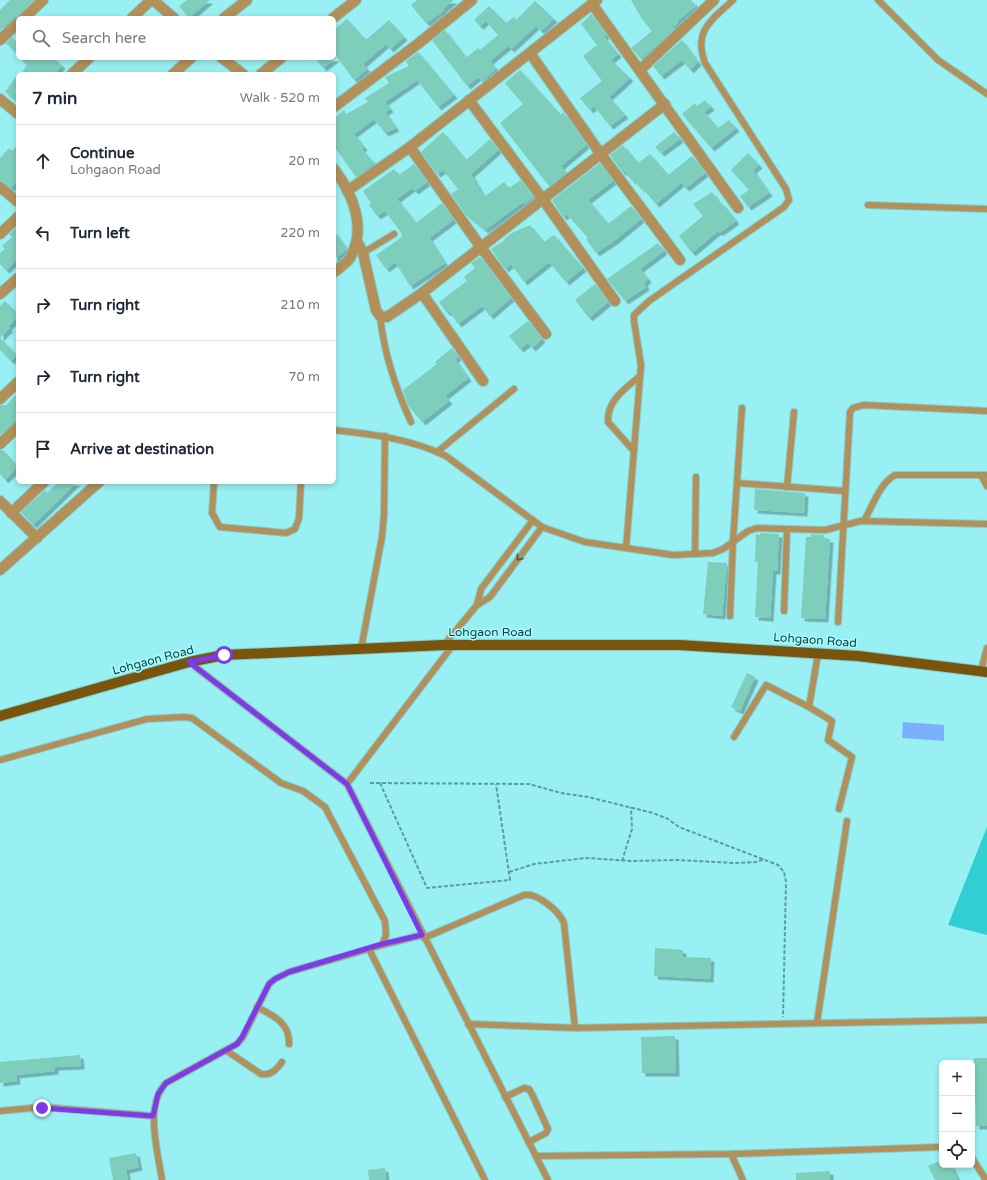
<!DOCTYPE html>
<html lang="en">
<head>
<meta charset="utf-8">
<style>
	:root { --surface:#fff; --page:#f2f2f3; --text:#1f2937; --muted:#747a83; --line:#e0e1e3 }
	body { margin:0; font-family:"Varela Round",sans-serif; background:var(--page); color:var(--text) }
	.controls { position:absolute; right:12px; bottom:12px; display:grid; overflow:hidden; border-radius:6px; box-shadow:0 2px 6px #0003 }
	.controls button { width:36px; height:36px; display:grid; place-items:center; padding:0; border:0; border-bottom:1px solid var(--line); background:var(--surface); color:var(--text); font:20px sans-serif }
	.stop { position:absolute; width:12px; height:12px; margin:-9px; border:3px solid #7c3aed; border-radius:50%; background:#fff }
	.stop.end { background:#7c3aed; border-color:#fff; box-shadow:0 1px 4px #0008 }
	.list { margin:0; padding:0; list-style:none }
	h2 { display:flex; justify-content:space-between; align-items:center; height:52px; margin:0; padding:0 16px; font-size:17px }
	h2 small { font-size:13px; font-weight:400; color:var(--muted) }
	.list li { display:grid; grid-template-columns:26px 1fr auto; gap:12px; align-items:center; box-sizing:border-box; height:72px; padding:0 16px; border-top:1px solid var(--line) }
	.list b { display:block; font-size:15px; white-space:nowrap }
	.list p { margin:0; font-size:13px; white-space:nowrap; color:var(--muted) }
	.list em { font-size:13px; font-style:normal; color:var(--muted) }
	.icon { flex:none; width:22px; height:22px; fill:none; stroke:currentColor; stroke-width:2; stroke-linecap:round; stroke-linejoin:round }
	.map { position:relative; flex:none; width:987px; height:1180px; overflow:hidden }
	.search { position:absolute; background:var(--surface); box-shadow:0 2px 6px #0003; left:16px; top:16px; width:320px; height:44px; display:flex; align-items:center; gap:10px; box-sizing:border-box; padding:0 14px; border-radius:6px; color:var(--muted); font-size:15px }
	.panel { position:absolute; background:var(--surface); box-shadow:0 2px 6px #0003; left:16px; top:72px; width:320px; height:412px; border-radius:6px }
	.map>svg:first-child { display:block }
	.green { fill:#31ced2 }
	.water { fill:#7bb0fc }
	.building { fill:#7ecebc; filter:url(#shadow) }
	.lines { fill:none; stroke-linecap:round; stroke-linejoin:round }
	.service-casing { stroke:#7fccce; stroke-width:8 }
	.minor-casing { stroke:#7fccce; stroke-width:12 }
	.tertiary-casing { stroke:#7fccce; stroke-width:12 }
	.primary-casing { stroke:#7fccce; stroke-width:12 }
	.path { stroke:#5d9c9e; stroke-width:2; stroke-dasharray:4 2; stroke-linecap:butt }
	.service { stroke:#b3905a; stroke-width:6 }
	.minor { stroke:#b3905a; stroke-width:10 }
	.tertiary { stroke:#b3905a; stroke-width:10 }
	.primary { stroke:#79540c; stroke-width:10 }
	.oneway { stroke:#465646 }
	.route { stroke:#7c3aed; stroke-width:5 }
	.labels { text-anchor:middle; stroke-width:3; stroke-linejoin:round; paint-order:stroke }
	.street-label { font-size:12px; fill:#183d3e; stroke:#a6fdff }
</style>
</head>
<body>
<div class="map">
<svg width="987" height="1180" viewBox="0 0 987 1180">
	<defs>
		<filter id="shadow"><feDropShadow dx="3.5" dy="3.5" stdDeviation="0" flood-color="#0004"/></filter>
	</defs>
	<rect width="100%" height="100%" fill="#99f0f2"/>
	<polygon class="green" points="987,827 987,935 948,925"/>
	<polygon class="water" points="903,722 944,725 944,741 902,738"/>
	<g class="building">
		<polygon points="10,0 34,0 18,17 15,16 0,31 0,10"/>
		<polygon points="187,0 210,0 189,18 179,6"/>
		<polygon points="417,0 454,0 443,9 444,11 426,23 411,5"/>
		<polygon points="631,0 691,0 696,6 677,21 678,23 673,28 674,29 641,59 631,48 652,31 642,19"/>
		<polygon points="535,1 554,19 541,31 536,26 511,49 508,46 490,61 496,69 482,81 478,77 467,86 432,40 445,30 466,58 478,48 480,50 498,35 486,21 480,26 474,20 489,6 506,23 514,17 516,20"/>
		<polygon points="591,14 606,35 604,37 618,54 611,60 630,78 609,97 625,115 610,126 594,106 590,110 580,98 602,81 583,56 597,45 581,24"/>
		<polygon points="347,19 364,38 367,39 389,20 404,37 390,49 386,44 363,64 367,69 354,80 334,53 334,30"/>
		<polygon points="12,37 18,43 18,55 6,43"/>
		<polygon points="682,40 698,62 690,70 682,60 661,76 653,66"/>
		<polygon points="418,52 454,95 438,107 417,80 385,102 390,109 385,112 396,128 385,133 374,119 354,134 364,147 362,149 374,163 356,177 334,146 334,119 344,110 346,114 368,102 365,98 389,83 385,77 409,66 406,61"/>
		<polygon points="20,58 53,58 62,65 55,74 21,74 27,65"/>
		<polygon points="315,58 336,58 323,68"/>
		<polygon points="520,70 561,115 563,112 586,145 561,166 566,173 549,186 500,123 523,104 505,83"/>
		<polygon points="18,74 18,102 5,92"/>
		<polygon points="705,100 711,107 704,112 718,128 729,120 736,128 711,148 682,114 695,103 697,106"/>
		<polygon points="443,132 466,160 490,139 498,150 471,174 484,197 504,182 509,188 521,180 533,197 524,204 523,202 485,230 466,215 451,194 458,189 443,170 437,174 421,152"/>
		<polygon points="674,132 680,139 661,153 655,147"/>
		<polygon points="18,145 18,180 11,188 0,181 0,158 9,148 12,151"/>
		<polygon points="623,145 638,163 650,154 668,175 692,156 705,173 686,188 681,183 656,204 642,188 641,189 634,180 632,181 625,171 623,173 610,155"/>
		<polygon points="748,153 759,165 753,170 769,193 748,207 740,196 749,190 731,170"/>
		<polygon points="600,163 613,181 588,200 608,224 631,206 641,219 614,241 596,253 586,239 588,238 567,214 563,217 552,200"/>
		<polygon points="414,164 427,182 415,191 412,188 397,199 416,223 442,203 453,220 429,238 445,263 410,286 395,262 386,269 376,255 402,237 401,235 402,234 385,211 377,216 369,205 371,203 363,191 394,169 399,175"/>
		<polygon points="712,192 720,204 722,203 736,221 719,233 718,231 692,253 679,236 703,216 693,204"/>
		<polygon points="530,225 544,242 554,235 583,268 566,282 549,262 524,282 511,264 505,269 491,249 505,240 504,239 512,233"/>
		<polygon points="18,226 18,259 6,270 0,264 0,253 5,249 2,246 12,237 9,234"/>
		<polygon points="334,231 347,249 334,259"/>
		<polygon points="658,243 664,251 640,269 648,279 644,283 646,287 625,301 607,279"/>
		<polygon points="480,257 511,298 490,316 482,306 458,324 449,311 447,313 439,302 467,281 464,277 475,268 471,263"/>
		<polygon points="595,284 608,302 589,318 575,300"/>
		<polygon points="5,301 18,314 18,317 8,327 10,328 0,338 17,355 11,361 0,350 0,306"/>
		<polygon points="528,321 542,339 532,348 528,343 520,349 509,336"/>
		<polygon points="452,348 458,357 455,359 468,378 445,396 449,401 422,422 408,405 403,390 437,364 435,362"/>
		<polygon points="18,393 18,421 14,422 0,435 0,405 6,405"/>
		<polygon points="0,450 3,450 18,467 5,480 0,474"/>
		<polygon points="58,482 77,482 33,525 21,512 45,490 47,493"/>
		<polygon points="755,489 805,493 804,513 754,510"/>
		<polygon points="760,533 779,534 777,571 773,571 770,618 755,617 758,562 755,562 756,534 760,535"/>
		<polygon points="811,534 824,535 824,539 830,539 825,619 801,618 806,537 811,537"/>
		<polygon points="708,562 727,563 722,616 703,614"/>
		<polygon points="747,673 755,677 740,711 731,707"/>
		<polygon points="655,948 683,950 683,957 711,958 710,979 654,976"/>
		<polygon points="675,1036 676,1073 642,1073 641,1037"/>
		<polygon points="80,1055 81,1066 55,1067 55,1071 16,1075 17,1081 0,1083 0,1062"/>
		<polygon points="974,1058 987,1058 987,1126 976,1126"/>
		<polygon points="136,1153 139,1167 126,1170 128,1180 113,1180 109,1158"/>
		<polygon points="942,1160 942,1165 951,1165 958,1180 935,1180 928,1166"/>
		<polygon points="385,1168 386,1179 369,1180 368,1170"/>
		<polygon points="830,1171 830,1180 796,1180 796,1173"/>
	</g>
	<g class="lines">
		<defs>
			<g id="service">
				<polyline points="878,0 938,60 987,94"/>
				<polyline points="868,205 987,209"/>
				<polyline points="363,253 394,234"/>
				<path d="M380,316C384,354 395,387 411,422"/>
				<path d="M334,430C372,434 411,439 446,456L542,527L585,542L673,555L713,553L723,549L748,531L757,528L825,530L861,521L987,524"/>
				<path d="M634,451L608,422C607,400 625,389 640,376"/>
				<polyline points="437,452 514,389"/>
				<polyline points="981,475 987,486"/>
				<polyline points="214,482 212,513 220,527 286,533 295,529 299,518 301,482"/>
				<polyline points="737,483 845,491"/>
				<polyline points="787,487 794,412"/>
				<path d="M864,521C872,507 880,483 895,475H987"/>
				<path d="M626,548L641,365L634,321V315L649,301L784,207L789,200L786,189L705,63C693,30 712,20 733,0"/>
				<polyline points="695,554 696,477"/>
				<polyline points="477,605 481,589 533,520"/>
				<polyline points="784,611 787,529"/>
				<polyline points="730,616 733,541 742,408"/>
				<polyline points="838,622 850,412 853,408 864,405 987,411"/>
				<polyline points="444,645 477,605 490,597 542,527"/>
				<polyline points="361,649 382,537 384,515 385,436"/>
				<polyline points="189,662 347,784 548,1180"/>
				<polyline points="981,670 987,648"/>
				<polyline points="809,707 832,721 828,740 852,757 839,809"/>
				<polyline points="734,737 766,685 809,707 818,654"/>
				<polyline points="0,760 147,719 184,717 192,718 281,783 303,791 325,807 385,921 386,935 382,945"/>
				<polyline points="347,784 453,645"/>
				<path d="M424,938L524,895C538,893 559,911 564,923L575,1028"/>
				<polyline points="369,949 485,1180"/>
				<path d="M257,1007C274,1016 290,1023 289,1044"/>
				<polyline points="817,1023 847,821"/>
				<polyline points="468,1024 575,1028 987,1020"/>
				<path d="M227,1051L261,1074C271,1076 277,1069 282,1062"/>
				<polyline points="505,1097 524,1088 529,1089 532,1094 548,1129 546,1133 529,1142"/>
				<polyline points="0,1111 42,1107 153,1116"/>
				<polyline points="731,1154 743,1180"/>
				<polyline points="536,1156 731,1154 942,1147"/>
				<polyline points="972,1158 986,1180"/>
				<path d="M162,1180C158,1152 144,1106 166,1083L237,1044L243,1037L269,984L275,979L289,972L382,945L422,935"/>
			</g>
			<g id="minor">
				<polyline points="592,4 738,208"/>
				<polyline points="24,18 43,0"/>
				<polyline points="132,18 151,0"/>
				<polyline points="224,18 247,0"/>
				<polyline points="333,18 356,0"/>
				<polyline points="0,40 18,23"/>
				<polyline points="530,53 600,153 680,260"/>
				<polyline points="640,70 714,0"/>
				<polyline points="72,74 89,58"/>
				<polyline points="173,74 191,58"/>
				<polyline points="261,74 281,58"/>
				<polyline points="0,99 18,114"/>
				<polyline points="469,100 542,198 615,301"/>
				<polyline points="334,107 419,43 472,0"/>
				<polyline points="410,147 480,246 546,334"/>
				<polyline points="0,187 18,202"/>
				<polyline points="347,191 410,147 597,0"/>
				<polyline points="0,234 18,217"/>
				<polyline points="357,241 363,253 376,310 380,316 387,317 422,293 665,104"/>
				<polyline points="422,293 483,381"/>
				<polyline points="0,294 18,278"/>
				<polyline points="0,399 18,382"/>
				<polyline points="0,444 18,427"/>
				<polyline points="0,501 37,538"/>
				<polyline points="11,513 44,482"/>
			</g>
			<g id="tertiary">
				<polyline points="153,0 174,18"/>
				<polyline points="222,58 243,74"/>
				<path d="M334,169C353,194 367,228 350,258C347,263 339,268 334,272"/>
				<polyline points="0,570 99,482"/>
			</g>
			<polyline id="primary" points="0,716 189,662 224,655 444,645 679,645 858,656 987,672"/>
		</defs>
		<use href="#service" class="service-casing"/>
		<use href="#minor" class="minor-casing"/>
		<use href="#tertiary" class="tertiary-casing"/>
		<use href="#primary" class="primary-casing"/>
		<g class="path">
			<polyline points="370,783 529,784 561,793 588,797 653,813 668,819 679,827 778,865 784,872 786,882 783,1017"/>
			<polyline points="380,783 427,888 510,880 496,784"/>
			<polyline points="622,861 632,829 631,807"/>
			<polyline points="509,872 534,864 586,858 632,861 677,860 735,863 756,862 765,859"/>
		</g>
		<use href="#service" class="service"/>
		<use href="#minor" class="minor"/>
		<use href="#tertiary" class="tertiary"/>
		<use href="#primary" class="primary"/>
	</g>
	<defs><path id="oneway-chevron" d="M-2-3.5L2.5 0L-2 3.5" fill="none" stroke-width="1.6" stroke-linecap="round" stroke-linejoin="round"/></defs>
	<use class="oneway" href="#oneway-chevron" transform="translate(519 558) rotate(127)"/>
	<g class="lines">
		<polyline class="route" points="42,1108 153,1116 158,1094 166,1083 237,1044 242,1037 269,984 275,979 289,972 382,944 422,935 347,784 189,662 224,655"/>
	</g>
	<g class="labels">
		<g class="street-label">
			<text x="490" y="636">Lohgaon Road</text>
			<text transform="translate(815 640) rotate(4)" y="4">Lohgaon Road</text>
			<text transform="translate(153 660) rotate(-15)" y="4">Lohgaon Road</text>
		</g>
	</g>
</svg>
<div class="controls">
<button>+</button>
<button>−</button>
<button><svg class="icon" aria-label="locate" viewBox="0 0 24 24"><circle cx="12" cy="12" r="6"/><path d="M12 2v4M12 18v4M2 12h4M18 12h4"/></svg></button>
</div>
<div class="stop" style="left:224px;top:655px"></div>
<div class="stop end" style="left:42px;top:1108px"></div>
<div class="search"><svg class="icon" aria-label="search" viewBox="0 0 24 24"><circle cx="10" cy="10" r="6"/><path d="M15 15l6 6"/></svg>Search here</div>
<section class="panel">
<h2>7 min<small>Walk · 520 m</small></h2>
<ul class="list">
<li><svg class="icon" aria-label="ahead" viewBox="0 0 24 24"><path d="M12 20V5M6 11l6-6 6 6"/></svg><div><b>Continue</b><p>Lohgaon Road</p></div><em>20 m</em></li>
<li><svg class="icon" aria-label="left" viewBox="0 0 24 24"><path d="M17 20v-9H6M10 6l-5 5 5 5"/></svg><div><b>Turn left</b></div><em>220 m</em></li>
<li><svg class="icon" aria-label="right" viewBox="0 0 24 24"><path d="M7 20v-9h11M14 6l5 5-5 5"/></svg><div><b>Turn right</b></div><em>210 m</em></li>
<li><svg class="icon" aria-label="right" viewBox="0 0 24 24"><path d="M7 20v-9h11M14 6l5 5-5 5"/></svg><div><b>Turn right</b></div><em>70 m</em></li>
<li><svg class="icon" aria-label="arrive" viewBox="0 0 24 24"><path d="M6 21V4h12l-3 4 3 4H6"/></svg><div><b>Arrive at destination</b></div></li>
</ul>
</section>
</div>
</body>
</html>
